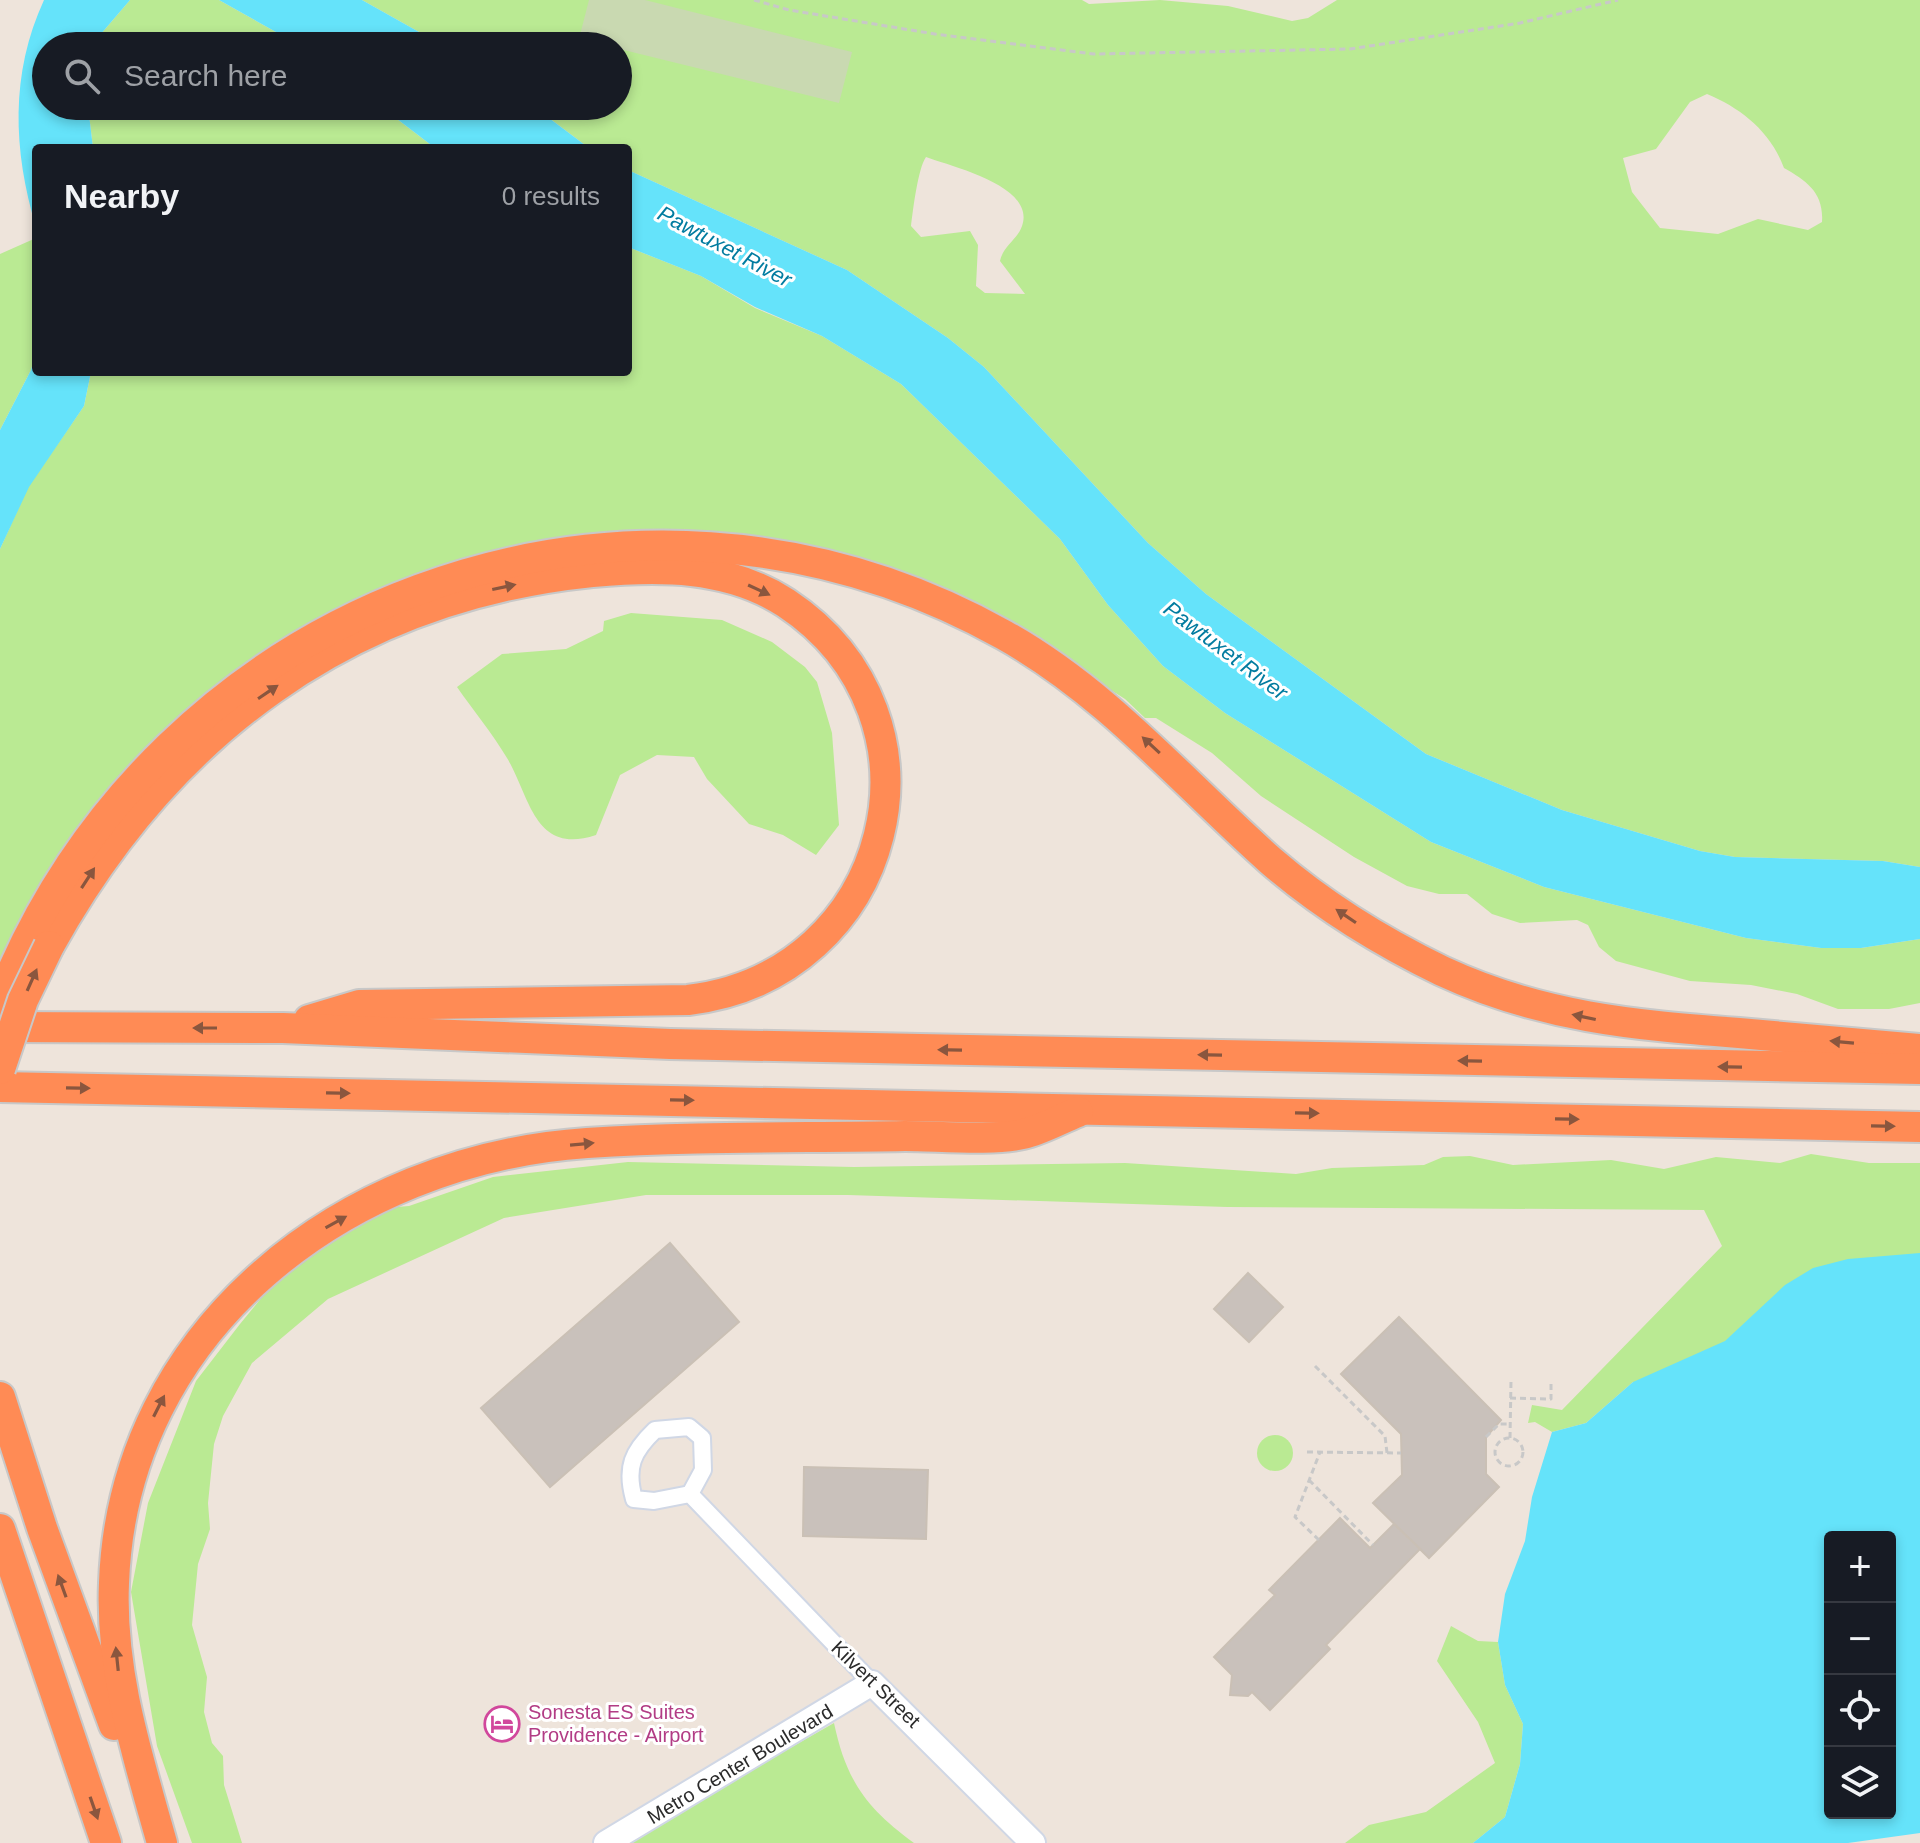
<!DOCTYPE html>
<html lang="en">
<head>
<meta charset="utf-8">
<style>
	:root { --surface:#171b24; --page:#20242c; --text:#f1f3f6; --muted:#9ea1a6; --line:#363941 }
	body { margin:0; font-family:Helvetica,sans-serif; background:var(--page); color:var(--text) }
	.controls { position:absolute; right:24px; bottom:24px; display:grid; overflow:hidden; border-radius:8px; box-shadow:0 4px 12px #0003 }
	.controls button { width:72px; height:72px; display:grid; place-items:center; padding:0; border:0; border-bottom:2px solid var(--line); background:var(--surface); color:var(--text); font:40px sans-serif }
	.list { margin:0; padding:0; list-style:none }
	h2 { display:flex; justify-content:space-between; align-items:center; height:104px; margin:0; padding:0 32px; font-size:34px }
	h2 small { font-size:26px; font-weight:400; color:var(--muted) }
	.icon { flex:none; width:44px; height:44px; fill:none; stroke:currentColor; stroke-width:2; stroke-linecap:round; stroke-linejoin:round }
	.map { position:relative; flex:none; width:1920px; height:1843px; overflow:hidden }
	.search { position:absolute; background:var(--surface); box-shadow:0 4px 12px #0003; left:32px; top:32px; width:600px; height:88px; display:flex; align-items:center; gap:20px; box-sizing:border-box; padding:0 28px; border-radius:44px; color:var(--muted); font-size:30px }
	.panel { position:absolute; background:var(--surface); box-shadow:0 4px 12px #0003; left:32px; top:144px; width:600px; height:232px; border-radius:8px }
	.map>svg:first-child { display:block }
	.green { fill:#baea93; fill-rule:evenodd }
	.cemetery { fill:#c9d9b1 }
	.water { fill:#65e3fa; fill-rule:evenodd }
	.building { fill:#c9c1bb; stroke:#cac0b5; stroke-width:2 }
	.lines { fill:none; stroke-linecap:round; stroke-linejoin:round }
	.street-casing { stroke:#d0d7e5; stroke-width:20 }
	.secondary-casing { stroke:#d0d7e5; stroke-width:28 }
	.highway-casing { stroke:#c8c8c8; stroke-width:34 }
	.path { stroke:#c8c8c8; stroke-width:3; stroke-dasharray:6 4; stroke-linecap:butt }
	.street { stroke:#fff; stroke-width:16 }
	.secondary { stroke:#fff; stroke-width:24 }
	.highway { stroke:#ff8b55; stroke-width:30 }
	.highway-bridge-casing { stroke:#c8c8c8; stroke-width:34; stroke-linecap:butt }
	.highway-bridge { stroke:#ff8b55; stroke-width:30 }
	.oneway { fill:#8a563e }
	.labels { text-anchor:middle; stroke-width:6; stroke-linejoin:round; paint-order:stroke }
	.street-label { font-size:20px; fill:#2b2b2b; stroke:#fff }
	.hotel-label { font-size:20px; fill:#b23c85; stroke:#fff; text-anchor:start }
	.water-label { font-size:22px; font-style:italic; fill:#027ca0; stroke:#fff }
</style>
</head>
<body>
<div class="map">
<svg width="1920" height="1843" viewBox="0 0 1920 1843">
	<rect width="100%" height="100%" fill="#eee4db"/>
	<g class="green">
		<polygon points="130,0 219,0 301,46 98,46 100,35"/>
		<path d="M362,0H1082L1089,4L1160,0L1228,6L1292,21L1308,18L1337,0H1920V867L1883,861L1735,857L1700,851L1562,810L1426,754L1206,594L1148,543L984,367L948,338L847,270L628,170V148H589L533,106H618V46H444ZM1707,94C1741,108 1771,132 1784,168C1807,181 1824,193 1822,222L1808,230L1758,219L1718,234L1660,228L1632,192L1623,158L1656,149L1690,102ZM926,157C953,167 1036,186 1022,226C1018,239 1003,246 1000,261L1025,294L985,293L976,286L978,245L970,231L921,237L911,226C913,210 918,168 926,157Z"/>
		<polygon points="88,106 380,106 435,148 93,148"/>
		<polygon points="36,238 36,352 31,370 0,430 0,254"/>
		<polygon points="628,247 701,276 755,308 822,336 901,384 1060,539 1108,605 1163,666 1225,713 1431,842 1544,887 1746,938 1821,948 1861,948 1920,939 1920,1003 1889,1009 1838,1009 1797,994 1751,985 1690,981 1616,961 1599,947 1588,925 1577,920 1520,923 1492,914 1467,894 1439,894 1407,886 1354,857 1261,796 1212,753 1156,718 1145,718 1125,699 1008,625 736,537 599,535 422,574 356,602 237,673 147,751 53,869 2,961 15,970 0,982 0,549 28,487 84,406 91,372 628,372"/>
		<path d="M631,613L722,620L772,642L805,667L817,682L832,733L839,825L816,855L783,835L749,824L707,779L694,757L657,755L620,775L596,835C534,856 530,796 507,758C492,733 473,710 457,687L502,654L566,649L603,631L604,621Z"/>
		<polygon points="1811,1154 1869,1163 1920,1163 1920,1417 1633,1382 1586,1423 1552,1432 1535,1422 1528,1423 1532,1405 1562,1410 1722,1246 1704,1210 1227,1207 848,1195 646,1195 504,1218 328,1299 252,1363 223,1416 214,1444 208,1503 210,1529 198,1564 192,1625 207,1677 204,1712 212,1743 223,1756 224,1785 242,1843 192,1843 157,1746 131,1592 148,1503 196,1381 240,1324 285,1269 384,1208 409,1206 493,1177 628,1162 854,1167 1125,1163 1296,1174 1332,1168 1424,1165 1443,1157 1470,1156 1513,1165 1611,1160 1664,1169 1716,1157 1780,1163"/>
		<circle cx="1275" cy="1453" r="18"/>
		<polygon points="1451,1626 1478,1641 1498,1642 1505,1685 1523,1724 1520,1764 1505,1817 1473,1843 1345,1843 1369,1825 1426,1812 1495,1763 1478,1722 1437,1661"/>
		<path d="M834,1723C846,1780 866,1808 914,1843H623Z"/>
	</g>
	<polygon class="cemetery" points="589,0 645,0 852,52 839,103 579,39"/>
	<g class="water">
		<path d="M44,0H130L100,35L98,46H46V106H88L93,148H36V227C13,150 10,74 44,0Z"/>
		<polygon points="219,0 362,0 444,46 301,46"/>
		<polygon points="380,106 533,106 589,148 435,148"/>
		<polygon points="628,170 847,270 948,338 984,367 1148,543 1206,594 1426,754 1562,810 1700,851 1735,857 1883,861 1920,867 1920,939 1861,948 1821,948 1746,938 1544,887 1431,842 1225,713 1163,666 1108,605 1060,539 901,384 822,336 755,307 701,276 628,247"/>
		<polygon points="36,352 36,372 91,372 84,406 29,487 0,549 0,430 31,370"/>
		<path d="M1920,1253V1833L1848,1843H1473L1505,1817L1520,1764L1523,1724L1505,1685L1498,1642L1505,1594L1525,1541L1532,1497L1552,1432L1586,1423L1633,1382L1725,1341L1785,1285L1813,1268L1848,1259ZM1830,1537H1890V1813H1830Z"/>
	</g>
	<g class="building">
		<polygon points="670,1243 739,1322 550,1487 481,1408"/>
		<polygon points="1248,1273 1283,1307 1249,1342 1214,1309"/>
		<polygon points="1399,1317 1501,1420 1486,1437 1486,1474 1499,1487 1429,1558 1373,1503 1402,1475 1401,1434 1341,1374"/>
		<polygon points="804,1467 928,1470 926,1539 803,1536"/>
		<polygon points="1340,1518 1370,1548 1394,1524 1420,1549 1326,1645 1330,1649 1270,1710 1252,1692 1248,1696 1230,1695 1232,1675 1214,1657 1275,1595 1269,1590"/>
	</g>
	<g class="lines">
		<defs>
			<path id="street" d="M690,1494L654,1501L634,1499C625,1467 633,1451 655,1430L689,1427L702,1438L703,1470L690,1494L872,1683"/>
			<polyline id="secondary" points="606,1843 872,1683 1033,1843"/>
			<g id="highway">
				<path d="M49,946C166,734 347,597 592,572C658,566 728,565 786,603C959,718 893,976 688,1000L359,1005L309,1020"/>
				<path d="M0,1001C156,603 627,424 1004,635C1108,693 1183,783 1271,861C1322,905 1382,942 1442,971C1541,1017 1633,1025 1739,1033C1800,1038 1860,1044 1920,1049"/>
				<polyline points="0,1027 283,1028 670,1044 1920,1069"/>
				<polyline points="0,1087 1920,1127"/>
				<polyline points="0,1397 42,1528 114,1725"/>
				<polyline points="0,1529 106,1843"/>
				<path d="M162,1843C138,1757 110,1673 114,1583C123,1329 346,1159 587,1143C693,1136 799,1138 905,1136C938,1136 993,1141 1023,1134C1041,1130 1060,1119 1078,1112"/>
			</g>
		</defs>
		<use href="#street" class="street-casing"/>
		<use href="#secondary" class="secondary-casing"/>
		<use href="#highway" class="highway-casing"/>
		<g class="path">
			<polyline points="754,0 789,10 935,34 1094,54 1350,49 1520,23 1618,0"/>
			<polyline points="1315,1366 1385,1436 1387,1453"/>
			<polyline points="1510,1398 1551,1399 1551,1381"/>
			<polyline points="1486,1437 1499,1424 1510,1424"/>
			<polyline points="1510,1438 1511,1380"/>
			<circle cx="1509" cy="1452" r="14"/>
			<polyline points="1307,1452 1401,1453"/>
			<polyline points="1309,1480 1373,1545"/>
			<polyline points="1319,1540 1295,1517 1320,1452"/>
		</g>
		<use href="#street" class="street"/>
		<use href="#secondary" class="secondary"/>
		<use href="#highway" class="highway"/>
		<defs>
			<polyline id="highway-bridge" points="0,1069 23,1000 49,946"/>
		</defs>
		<use href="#highway-bridge" class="highway-bridge-casing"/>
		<use href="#highway-bridge" class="highway-bridge"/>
	</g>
	<defs><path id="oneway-solid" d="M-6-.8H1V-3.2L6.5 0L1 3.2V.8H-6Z" transform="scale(2)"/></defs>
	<g class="oneway">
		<use href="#oneway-solid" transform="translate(504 587) rotate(-12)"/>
		<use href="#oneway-solid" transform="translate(759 590) rotate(25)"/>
		<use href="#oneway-solid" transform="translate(268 692) rotate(-34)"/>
		<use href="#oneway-solid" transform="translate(1151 745) rotate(-137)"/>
		<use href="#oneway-solid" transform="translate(88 878) rotate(-57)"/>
		<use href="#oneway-solid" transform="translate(1346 916) rotate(-146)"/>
		<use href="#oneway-solid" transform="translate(32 980) rotate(-66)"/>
		<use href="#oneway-solid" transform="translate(1584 1017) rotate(-168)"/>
		<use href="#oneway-solid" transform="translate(205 1028) rotate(-180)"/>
		<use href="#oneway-solid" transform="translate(1842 1042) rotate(-175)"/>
		<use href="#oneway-solid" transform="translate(950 1050) rotate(-179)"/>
		<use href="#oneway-solid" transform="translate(1210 1055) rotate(-179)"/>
		<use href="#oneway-solid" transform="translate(1470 1061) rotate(-179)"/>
		<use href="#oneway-solid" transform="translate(1730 1067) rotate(-179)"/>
		<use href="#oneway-solid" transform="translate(78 1088) rotate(1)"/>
		<use href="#oneway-solid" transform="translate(338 1093) rotate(1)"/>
		<use href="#oneway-solid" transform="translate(682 1100) rotate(1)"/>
		<use href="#oneway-solid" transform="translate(1307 1113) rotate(1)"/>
		<use href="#oneway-solid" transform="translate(1567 1119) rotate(1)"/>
		<use href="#oneway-solid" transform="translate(1883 1126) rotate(1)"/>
		<use href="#oneway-solid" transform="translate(582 1144) rotate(-5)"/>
		<use href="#oneway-solid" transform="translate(336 1222) rotate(-29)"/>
		<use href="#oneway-solid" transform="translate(159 1406) rotate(-63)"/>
		<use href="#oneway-solid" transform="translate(62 1586) rotate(-110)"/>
		<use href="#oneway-solid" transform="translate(117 1659) rotate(-96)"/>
		<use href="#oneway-solid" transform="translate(94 1808) rotate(71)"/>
	</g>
	<defs>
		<symbol id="hotel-ring" viewBox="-11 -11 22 22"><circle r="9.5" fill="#fff" stroke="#d1479c" stroke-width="1.5"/><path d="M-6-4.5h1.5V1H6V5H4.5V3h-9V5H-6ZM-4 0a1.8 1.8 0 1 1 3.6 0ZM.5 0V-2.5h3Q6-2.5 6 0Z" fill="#d1479c"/></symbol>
	</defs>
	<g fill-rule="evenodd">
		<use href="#hotel-ring" x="482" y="1704" width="40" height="40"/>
	</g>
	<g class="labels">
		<g class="street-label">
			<text transform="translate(876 1684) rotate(44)" y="7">Kilvert Street</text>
			<text transform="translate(740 1764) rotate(-31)" y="7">Metro Center Boulevard</text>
		</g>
		<g class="hotel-label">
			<text x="528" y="1719">Sonesta ES Suites<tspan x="528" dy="23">Providence - Airport</tspan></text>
		</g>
		<g class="water-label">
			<text transform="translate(725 246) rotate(28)" y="8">Pawtuxet River</text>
			<text transform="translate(1226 650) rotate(37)" y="8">Pawtuxet River</text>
		</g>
	</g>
</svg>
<div class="controls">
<button>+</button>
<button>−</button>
<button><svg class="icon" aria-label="locate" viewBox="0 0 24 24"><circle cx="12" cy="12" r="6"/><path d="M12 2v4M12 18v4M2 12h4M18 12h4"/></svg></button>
<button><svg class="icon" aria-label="layers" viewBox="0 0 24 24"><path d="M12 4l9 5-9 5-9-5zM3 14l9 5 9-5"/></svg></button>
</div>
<div class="search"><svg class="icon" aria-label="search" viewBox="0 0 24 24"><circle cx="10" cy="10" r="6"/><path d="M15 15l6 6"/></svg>Search here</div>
<section class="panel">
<h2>Nearby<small>0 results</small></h2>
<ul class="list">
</ul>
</section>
</div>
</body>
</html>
